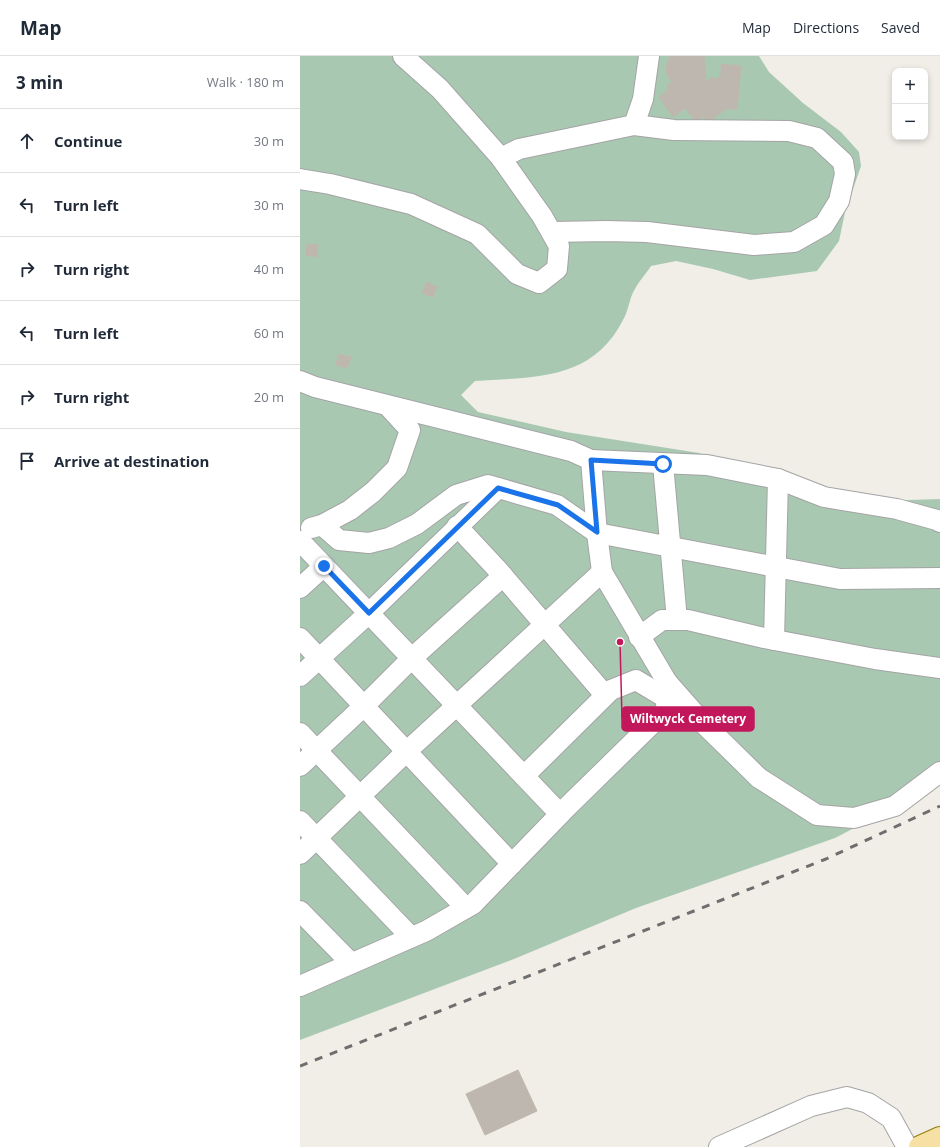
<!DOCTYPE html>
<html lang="en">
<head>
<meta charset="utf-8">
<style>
	:root { --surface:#fff; --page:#f6f6f7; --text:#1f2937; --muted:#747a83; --line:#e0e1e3 }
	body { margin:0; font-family:"Open Sans",sans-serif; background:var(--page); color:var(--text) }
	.controls { position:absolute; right:12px; top:12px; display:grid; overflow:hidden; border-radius:8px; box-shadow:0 2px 6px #0003 }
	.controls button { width:36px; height:36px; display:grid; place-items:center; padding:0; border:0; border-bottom:1px solid var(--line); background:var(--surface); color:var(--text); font:20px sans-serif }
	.stop { position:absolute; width:12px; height:12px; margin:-9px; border:3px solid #1a73e8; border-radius:50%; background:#fff }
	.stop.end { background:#1a73e8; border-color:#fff; box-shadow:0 1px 4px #0008 }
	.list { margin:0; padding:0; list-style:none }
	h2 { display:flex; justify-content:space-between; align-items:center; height:52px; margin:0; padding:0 16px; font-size:17px }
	h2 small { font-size:13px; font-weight:400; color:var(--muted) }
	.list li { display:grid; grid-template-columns:26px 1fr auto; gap:12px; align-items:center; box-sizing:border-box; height:64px; padding:0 16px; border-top:1px solid var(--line) }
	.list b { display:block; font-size:15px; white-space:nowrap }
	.list em { font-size:13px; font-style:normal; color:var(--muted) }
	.icon { flex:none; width:22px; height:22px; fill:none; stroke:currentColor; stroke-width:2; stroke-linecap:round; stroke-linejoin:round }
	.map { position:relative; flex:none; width:640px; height:1091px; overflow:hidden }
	header { display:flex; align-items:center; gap:24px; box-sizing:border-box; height:56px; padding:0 20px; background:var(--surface); border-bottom:1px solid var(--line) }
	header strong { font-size:19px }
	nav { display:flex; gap:22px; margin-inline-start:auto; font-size:14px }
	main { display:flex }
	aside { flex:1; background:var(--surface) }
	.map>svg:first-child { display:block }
	.cemetery { fill:#a9c8b2 }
	.building { fill:#bdb7b0; stroke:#c1b8aa }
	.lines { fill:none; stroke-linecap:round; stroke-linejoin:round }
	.minor-casing { stroke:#a4a4a4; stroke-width:22 }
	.major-casing { stroke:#947b08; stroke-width:24 }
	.minor { stroke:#fff; stroke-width:20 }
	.major { stroke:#f7e0a4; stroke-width:22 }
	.rail { stroke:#6e6e6e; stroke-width:3; stroke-dasharray:8 8; stroke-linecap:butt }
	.route { stroke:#1a73e8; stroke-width:5 }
	.leader { fill:none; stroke:#c2185b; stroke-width:1.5 }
	.callout-dot { fill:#c2185b; stroke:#fff; stroke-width:1.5 }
	.callout { fill:#c2185b; stroke:#c2185b; stroke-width:1.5 }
	.callout-label { font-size:12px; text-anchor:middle; font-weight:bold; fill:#fff }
</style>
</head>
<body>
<header>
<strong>Map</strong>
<nav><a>Map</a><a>Directions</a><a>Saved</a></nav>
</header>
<main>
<aside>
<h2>3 min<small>Walk · 180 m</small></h2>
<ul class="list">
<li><svg class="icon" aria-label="ahead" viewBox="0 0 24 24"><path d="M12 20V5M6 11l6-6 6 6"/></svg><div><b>Continue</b></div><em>30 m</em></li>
<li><svg class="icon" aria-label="left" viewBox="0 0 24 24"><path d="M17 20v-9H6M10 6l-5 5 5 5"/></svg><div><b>Turn left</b></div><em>30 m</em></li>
<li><svg class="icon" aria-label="right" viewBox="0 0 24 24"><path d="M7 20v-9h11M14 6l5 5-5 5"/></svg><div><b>Turn right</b></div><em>40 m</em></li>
<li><svg class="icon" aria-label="left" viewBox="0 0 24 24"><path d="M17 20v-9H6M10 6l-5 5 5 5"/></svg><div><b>Turn left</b></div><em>60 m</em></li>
<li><svg class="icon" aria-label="right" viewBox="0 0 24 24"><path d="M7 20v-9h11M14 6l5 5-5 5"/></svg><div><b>Turn right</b></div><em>20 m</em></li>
<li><svg class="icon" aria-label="arrive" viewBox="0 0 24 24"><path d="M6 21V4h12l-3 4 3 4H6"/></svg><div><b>Arrive at destination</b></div></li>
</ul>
</aside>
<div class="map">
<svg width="640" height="1091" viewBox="0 0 640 1091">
	<rect width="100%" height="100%" fill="#f0eee7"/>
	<path class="cemetery" d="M0,0H459L469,16L503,47L541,76L559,96L561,110L545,156L539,185L517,215L450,224L413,213L376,205L351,210C346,218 339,225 335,233C329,242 329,254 323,264C292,325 234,321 175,325L161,339L178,356L266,376L399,397L436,410L579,445L640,443V727L535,782L336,852L214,903L0,984Z"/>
	<g class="building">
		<polygon points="370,0 406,0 404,2 406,20 404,22 406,25 412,21 414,24 421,19 421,8 441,10 437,53 426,53 408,66 404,60 396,66 385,52 373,61 359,41 369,33 367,29 372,26 367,19 366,11"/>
		<polygon points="7,188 18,189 17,201 6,199"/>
		<polygon points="127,226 137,231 133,241 122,237"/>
		<polygon points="39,298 51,301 47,312 36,309"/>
		<polygon points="218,1014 237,1055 185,1079 166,1038"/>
	</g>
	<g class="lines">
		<defs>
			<g id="minor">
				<polyline points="334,69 343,43 349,0"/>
				<polyline points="201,102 219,93 334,69 374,74 489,75 517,82 543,106 545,118 539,145 524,169 494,186 454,189 347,176 306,175 252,176"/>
				<polyline points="0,123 30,128 111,148 177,178 217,218 239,227 257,213 259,190 242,160 201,102 140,33 103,0"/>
				<polyline points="0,325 15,331 271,395 291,404 297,477 302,516 367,626 366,654 267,751 173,848 126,875 0,930"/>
				<polyline points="291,404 407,409 478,423 524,441 597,453 637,464 640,466"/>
				<polyline points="363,408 377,564"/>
				<polyline points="22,469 39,484 69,487 89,482 117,468 156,439 188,429 257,449 297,477 540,523 640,522"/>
				<polyline points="157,470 197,513 305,639"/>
				<polyline points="11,472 22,469 50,454 73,436 97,412 110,374 88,350"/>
				<polyline points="0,485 260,758"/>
				<polyline points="0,532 24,510"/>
				<polyline points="339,581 362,564 388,564 464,582 575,603 640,612"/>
				<polyline points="0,582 212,808"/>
				<polyline points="474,584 478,423"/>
				<polyline points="0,620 69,557 198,432"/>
				<polyline points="367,626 404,668 459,722 517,759 554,762 595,750 640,716"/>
				<polyline points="0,677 166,852"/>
				<polyline points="0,710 64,650 112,602 203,520"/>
				<polyline points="224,720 311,634 336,624 366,642"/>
				<polyline points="0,765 111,881"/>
				<polyline points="0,798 106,696 302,516"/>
				<polyline points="0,855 51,907"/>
				<polyline points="419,1091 511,1050 547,1041 568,1047 591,1062 607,1091"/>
			</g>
			<polyline id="major" points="620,1091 640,1082"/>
		</defs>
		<use href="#minor" class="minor-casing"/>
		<use href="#major" class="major-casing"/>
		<use href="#minor" class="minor"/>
		<use href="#major" class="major"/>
		<polyline class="rail" points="0,1010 526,803 640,750"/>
	</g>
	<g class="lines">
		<polyline class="route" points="24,510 69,557 198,432 258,449 297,476 291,404 363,408"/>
	</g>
	<path class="leader" d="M320 586L322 663"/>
	<circle class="callout-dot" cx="320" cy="586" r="4"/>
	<rect class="callout" x="322" y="651" width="132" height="24" rx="4"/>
	<g class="callout-label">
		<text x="388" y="667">Wiltwyck Cemetery</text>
	</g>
</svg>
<div class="controls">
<button>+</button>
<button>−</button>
</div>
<div class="stop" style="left:363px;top:408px"></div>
<div class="stop end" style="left:24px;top:510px"></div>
</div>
</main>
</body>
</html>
